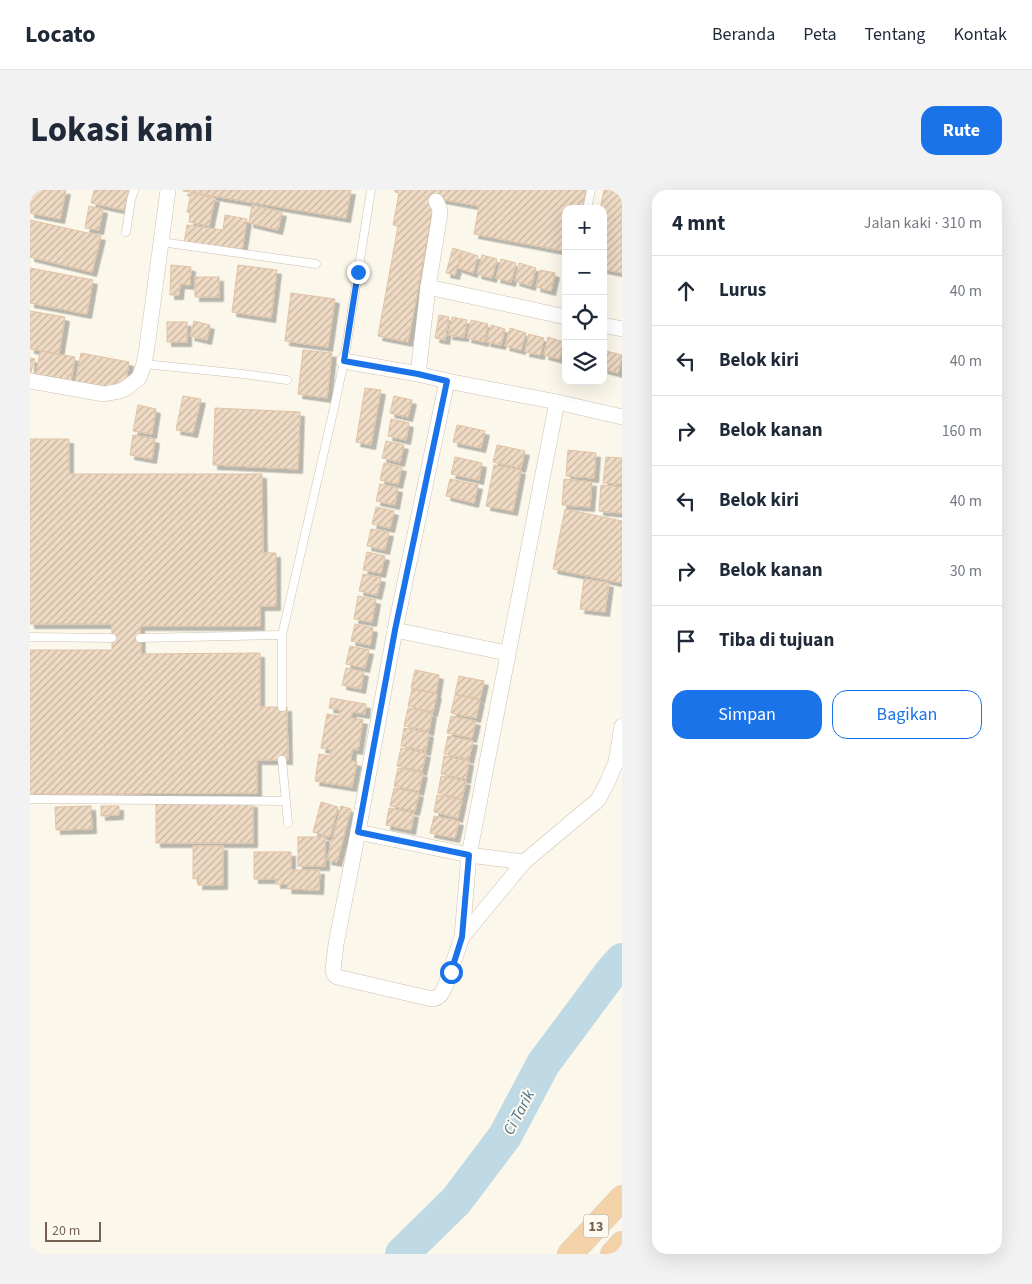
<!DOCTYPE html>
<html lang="id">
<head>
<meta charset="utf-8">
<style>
	:root { --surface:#fff; --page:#f2f2f3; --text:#1f2937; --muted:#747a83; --line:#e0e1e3; --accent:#1a73e8 }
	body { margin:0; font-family:"Source Sans 3",sans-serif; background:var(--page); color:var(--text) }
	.controls { position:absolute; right:15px; top:15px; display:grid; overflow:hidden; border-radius:10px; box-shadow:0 5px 20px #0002 }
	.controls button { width:45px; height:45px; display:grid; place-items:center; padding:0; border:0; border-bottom:1px solid var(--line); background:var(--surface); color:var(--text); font:25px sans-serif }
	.scale { position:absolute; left:15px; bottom:12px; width:56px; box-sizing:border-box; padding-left:5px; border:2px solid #75614f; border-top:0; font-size:14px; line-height:18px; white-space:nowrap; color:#75614f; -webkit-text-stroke:4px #fefaf1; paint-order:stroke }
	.stop { position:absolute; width:15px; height:15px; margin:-11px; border:4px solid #1a73e8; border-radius:50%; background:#fff }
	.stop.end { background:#1a73e8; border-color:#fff; box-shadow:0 1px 5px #0008 }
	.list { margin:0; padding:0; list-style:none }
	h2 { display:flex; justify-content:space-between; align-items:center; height:65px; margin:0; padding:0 20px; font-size:21px }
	h2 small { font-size:16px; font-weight:400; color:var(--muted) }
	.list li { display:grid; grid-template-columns:32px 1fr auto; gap:15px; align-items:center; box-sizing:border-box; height:70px; padding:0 20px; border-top:1px solid var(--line) }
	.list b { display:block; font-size:19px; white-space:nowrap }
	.list em { font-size:16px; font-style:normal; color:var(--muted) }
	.actions { display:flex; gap:10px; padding:15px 20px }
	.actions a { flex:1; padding:11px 0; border:1px solid var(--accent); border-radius:15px; text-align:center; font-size:18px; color:var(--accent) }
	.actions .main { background:var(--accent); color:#fff }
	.icon { flex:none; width:28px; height:28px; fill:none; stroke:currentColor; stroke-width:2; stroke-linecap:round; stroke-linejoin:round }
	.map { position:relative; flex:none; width:592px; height:1064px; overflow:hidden; border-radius:15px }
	header { display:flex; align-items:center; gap:30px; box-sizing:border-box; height:70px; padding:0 25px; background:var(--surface); border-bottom:1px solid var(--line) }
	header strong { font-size:24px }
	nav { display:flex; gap:28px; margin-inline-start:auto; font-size:18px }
	.intro { display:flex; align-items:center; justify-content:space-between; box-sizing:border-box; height:120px; padding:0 30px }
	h1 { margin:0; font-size:35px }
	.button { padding:12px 22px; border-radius:15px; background:var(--accent); color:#fff; font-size:18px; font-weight:700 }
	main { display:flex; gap:30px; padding:0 30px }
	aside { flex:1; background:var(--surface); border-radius:15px; box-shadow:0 5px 20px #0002 }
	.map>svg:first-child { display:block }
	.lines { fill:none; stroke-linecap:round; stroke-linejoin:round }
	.river { stroke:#bfdae4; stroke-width:34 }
	.building { fill:url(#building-hatch); stroke:#e0c3a5; filter:url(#shadow) }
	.service-casing { stroke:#cdc0b1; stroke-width:9 }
	.minor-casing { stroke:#cdc0b1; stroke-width:16 }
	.trunk-casing { stroke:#dbd6d1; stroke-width:26 }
	.service { stroke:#fff; stroke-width:8 }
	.minor { stroke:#fff; stroke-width:15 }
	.trunk { stroke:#f3d2a7; stroke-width:25 }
	.route { stroke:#1a73e8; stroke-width:6 }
	.labels { text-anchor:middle; stroke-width:4; stroke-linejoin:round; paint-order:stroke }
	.shield { fill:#fefaf1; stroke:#9e8f80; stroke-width:1 }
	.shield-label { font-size:14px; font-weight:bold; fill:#75614f }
	.water-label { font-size:16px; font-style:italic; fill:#4a7486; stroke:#fefaf1 }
</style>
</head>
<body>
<header>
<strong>Locato</strong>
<nav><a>Beranda</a><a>Peta</a><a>Tentang</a><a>Kontak</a></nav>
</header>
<div class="intro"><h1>Lokasi kami</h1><a class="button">Rute</a></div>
<main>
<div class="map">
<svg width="592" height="1064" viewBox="0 0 592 1064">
	<defs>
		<pattern id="building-hatch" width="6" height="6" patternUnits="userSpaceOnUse" patternTransform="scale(1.25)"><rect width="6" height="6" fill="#efdac4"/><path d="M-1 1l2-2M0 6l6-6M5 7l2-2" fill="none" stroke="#c6b4a2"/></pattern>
		<filter id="shadow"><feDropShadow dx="4.5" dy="4.5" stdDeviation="0" flood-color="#0004"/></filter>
	</defs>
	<rect width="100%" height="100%" fill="#fbf7ea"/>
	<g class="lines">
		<polyline class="river" points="372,1064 426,1011 475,946 513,874 583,780 592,770"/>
	</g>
	<g class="building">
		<polygon points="0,0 36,0 30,29 0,23"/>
		<polygon points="64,0 99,0 94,20 61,13"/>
		<polygon points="153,0 321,0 316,28 153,1"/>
		<polygon points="365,0 556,0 552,19 536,19 536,53 534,61 444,44 449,16 405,8 378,152 348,146 368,36 363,35 369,3 365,2"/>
		<polygon points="574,0 592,0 592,83 573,79 573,19 570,19"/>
		<polygon points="161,3 185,8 179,36 159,32 160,23 157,22"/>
		<polygon points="222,15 252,22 248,40 219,33"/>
		<polygon points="59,16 73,19 69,40 55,38"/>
		<polygon points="195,25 217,29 212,61 154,53 157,35 193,40"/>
		<polygon points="0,30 71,46 62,82 0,67"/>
		<polygon points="423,58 432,61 425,85 416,83"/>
		<polygon points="433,61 448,66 443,83 428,78"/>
		<polygon points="452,65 467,69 462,88 447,84"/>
		<polygon points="471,69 486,73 481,92 466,88"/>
		<polygon points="489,73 506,78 501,96 485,91"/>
		<polygon points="141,75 161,77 160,95 150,94 149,105 140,105"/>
		<polygon points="208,75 247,80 241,128 202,122"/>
		<polygon points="0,78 63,90 57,124 0,113"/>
		<polygon points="510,80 525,83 521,101 506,97"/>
		<rect x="165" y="87" width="24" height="20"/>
		<polygon points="261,103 305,109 298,157 255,151"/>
		<polygon points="0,121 35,127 29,164 0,159"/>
		<polygon points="409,125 419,127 415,150 405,148"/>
		<polygon points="422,127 437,130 434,147 418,145"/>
		<polygon points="441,130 458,134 454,152 437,148"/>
		<polygon points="164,131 180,135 177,150 160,146"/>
		<rect x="137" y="132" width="20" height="20"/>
		<polygon points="461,135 475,139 471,155 456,152"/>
		<polygon points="480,138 496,143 491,160 475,156"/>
		<polygon points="499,144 514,148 510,165 495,162"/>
		<polygon points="518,147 534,152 529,169 514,165"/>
		<polygon points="273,160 302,163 297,208 268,204"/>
		<polygon points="10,161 45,167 41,191 6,184"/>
		<polygon points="576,161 592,165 588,183 573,179"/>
		<polygon points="51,163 99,172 95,197 76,200 45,194"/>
		<polygon points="0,168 5,169 0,185"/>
		<polygon points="335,198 351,200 341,255 326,252"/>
		<polygon points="153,206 171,209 163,243 146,240"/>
		<polygon points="364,206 382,210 378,227 360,223"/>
		<polygon points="108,215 126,219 122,244 103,241"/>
		<polygon points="185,218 270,222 268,279 183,275"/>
		<polygon points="361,229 379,233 376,250 358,246"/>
		<polygon points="427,235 455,241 451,258 423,252"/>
		<polygon points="103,245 125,249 122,269 100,265"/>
		<polygon points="0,249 39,249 39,284 232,284 233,363 246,363 246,416 230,416 230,436 110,436 111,464 230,463 230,517 257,517 258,570 227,570 227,603 0,604 0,460 82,460 82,434 0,434"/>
		<polygon points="356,251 374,255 370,272 352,268"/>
		<polygon points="467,255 495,261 491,278 463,272"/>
		<polygon points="538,260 566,263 564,288 536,286"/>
		<polygon points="425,267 452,273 449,290 421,284"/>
		<polygon points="576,267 592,268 592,294 573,293"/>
		<polygon points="354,273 372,277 368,294 350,290"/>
		<polygon points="464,275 491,280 483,321 456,316"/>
		<polygon points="420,289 448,295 444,313 416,306"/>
		<polygon points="534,289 562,292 560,317 532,315"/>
		<polygon points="350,294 368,298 365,315 346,311"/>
		<polygon points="571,295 592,297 592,323 569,321"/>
		<polygon points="346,317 364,321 360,338 342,334"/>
		<polygon points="535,319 592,331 592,393 523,379"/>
		<polygon points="341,339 359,342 355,360 337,356"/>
		<polygon points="337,362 355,366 351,383 333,380"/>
		<polygon points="333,384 351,388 347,405 329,401"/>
		<polygon points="554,389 579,393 575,422 550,419"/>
		<polygon points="328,406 346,410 342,432 324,429"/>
		<polygon points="325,434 343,438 340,455 321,451"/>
		<polygon points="320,456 339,460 335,478 316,474"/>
		<polygon points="316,478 334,482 331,499 312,495"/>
		<polygon points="385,480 409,485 406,503 381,498"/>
		<polygon points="429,486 454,491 450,509 425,504"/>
		<polygon points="382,499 407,504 403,522 378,516"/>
		<polygon points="425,505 450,510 446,528 421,523"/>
		<polygon points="301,508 336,514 335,524 322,522 321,528 333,530 328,560 322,559 321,571 327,572 322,597 285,591 289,564 300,566 301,560 291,558 297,524 309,526 310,520 299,518"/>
		<polygon points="378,518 402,523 399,541 374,536"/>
		<polygon points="421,526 446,531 442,548 417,543"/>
		<polygon points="374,538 399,543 396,561 371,556"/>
		<polygon points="418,546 443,551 439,569 414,564"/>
		<polygon points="371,558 396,563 392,581 367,576"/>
		<polygon points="414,566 439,571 436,589 411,584"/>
		<polygon points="368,578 393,583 389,601 364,596"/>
		<polygon points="411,586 436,591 432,609 408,603"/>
		<polygon points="364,598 389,603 385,621 360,616"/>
		<polygon points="407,605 432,610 428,628 404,622"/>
		<polygon points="126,612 223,613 223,653 126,653"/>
		<polygon points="291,612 308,617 300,647 283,642"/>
		<polygon points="61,616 62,639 26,640 25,617"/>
		<polygon points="71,616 89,616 89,625 71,626"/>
		<polygon points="311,616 321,619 307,672 297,670"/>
		<polygon points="359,618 384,623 381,640 356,635"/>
		<polygon points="404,626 429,631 425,648 400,643"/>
		<rect x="268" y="647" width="27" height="29"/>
		<polygon points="163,656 193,656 193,695 168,695 169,688 163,689"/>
		<polygon points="224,662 261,662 261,680 290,680 289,700 257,699 258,694 246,694 246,689 224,689"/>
	</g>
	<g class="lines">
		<defs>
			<g id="service">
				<polyline points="557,19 561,0"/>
				<polyline points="96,42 101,10 104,0"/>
				<polyline points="131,52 286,74"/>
				<polyline points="114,174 213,184 257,190"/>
				<polyline points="0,447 82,448"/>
				<polyline points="110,448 252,445"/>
				<polyline points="252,517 252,445 304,218 314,171 341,0"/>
				<polyline points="252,570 258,633"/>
				<polyline points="0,609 256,611"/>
			</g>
			<g id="minor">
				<polyline points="398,97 536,127"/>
				<polyline points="573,135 592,139"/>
				<polyline points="314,171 388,184 417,191 527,212 592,227"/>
				<polyline points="388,184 398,97 410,23 409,17 406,11"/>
				<polyline points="0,191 74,204 90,201 96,198 109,188 114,174 117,157 138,0"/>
				<path d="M417,191L365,440L328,642L306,754L303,780L304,784L307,787L402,809C409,808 412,804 415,797L432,747L439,665L527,212"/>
				<polyline points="365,440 477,463"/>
				<polyline points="328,642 439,665 494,672"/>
				<polyline points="432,747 494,672 568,610 578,591 586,572 592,536"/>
			</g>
			<g id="trunk">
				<polyline points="540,1064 592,1008"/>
				<polyline points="583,1064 592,1054"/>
			</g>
		</defs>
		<use href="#service" class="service-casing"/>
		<use href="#minor" class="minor-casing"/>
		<use href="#trunk" class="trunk-casing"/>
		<use href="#service" class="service"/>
		<use href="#minor" class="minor"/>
		<use href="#trunk" class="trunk"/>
	</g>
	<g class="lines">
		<polyline class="route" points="328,82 314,171 388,184 417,191 365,440 328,642 439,665 432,747 421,782"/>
	</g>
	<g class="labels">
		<rect class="shield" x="553.5" y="1024.5" width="25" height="23" rx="4"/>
		<g class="shield-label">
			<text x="566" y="1041">13</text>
		</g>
		<g class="water-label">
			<text transform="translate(488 922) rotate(-62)" y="6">Ci Tarik</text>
		</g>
	</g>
</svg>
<div class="controls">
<button>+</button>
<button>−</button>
<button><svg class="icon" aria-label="locate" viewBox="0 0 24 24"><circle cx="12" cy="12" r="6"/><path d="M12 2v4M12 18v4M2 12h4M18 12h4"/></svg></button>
<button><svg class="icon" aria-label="layers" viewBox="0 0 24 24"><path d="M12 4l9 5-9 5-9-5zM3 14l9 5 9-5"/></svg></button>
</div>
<div class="scale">20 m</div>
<div class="stop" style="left:421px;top:782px"></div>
<div class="stop end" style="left:328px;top:82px"></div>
</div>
<aside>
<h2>4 mnt<small>Jalan kaki · 310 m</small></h2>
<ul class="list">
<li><svg class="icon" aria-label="ahead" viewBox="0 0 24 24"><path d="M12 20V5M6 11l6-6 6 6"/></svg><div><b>Lurus</b></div><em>40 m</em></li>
<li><svg class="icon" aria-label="left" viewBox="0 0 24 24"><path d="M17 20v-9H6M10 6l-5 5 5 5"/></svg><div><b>Belok kiri</b></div><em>40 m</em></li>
<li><svg class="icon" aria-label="right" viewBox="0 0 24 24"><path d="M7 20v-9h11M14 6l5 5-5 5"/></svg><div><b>Belok kanan</b></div><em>160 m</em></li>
<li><svg class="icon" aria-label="left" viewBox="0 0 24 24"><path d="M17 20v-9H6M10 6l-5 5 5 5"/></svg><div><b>Belok kiri</b></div><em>40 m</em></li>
<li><svg class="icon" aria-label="right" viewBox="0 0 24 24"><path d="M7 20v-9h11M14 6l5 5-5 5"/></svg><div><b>Belok kanan</b></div><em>30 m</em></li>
<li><svg class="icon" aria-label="arrive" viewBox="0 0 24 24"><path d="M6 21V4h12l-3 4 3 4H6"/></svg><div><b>Tiba di tujuan</b></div></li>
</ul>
<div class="actions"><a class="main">Simpan</a><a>Bagikan</a></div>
</aside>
</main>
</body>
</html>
